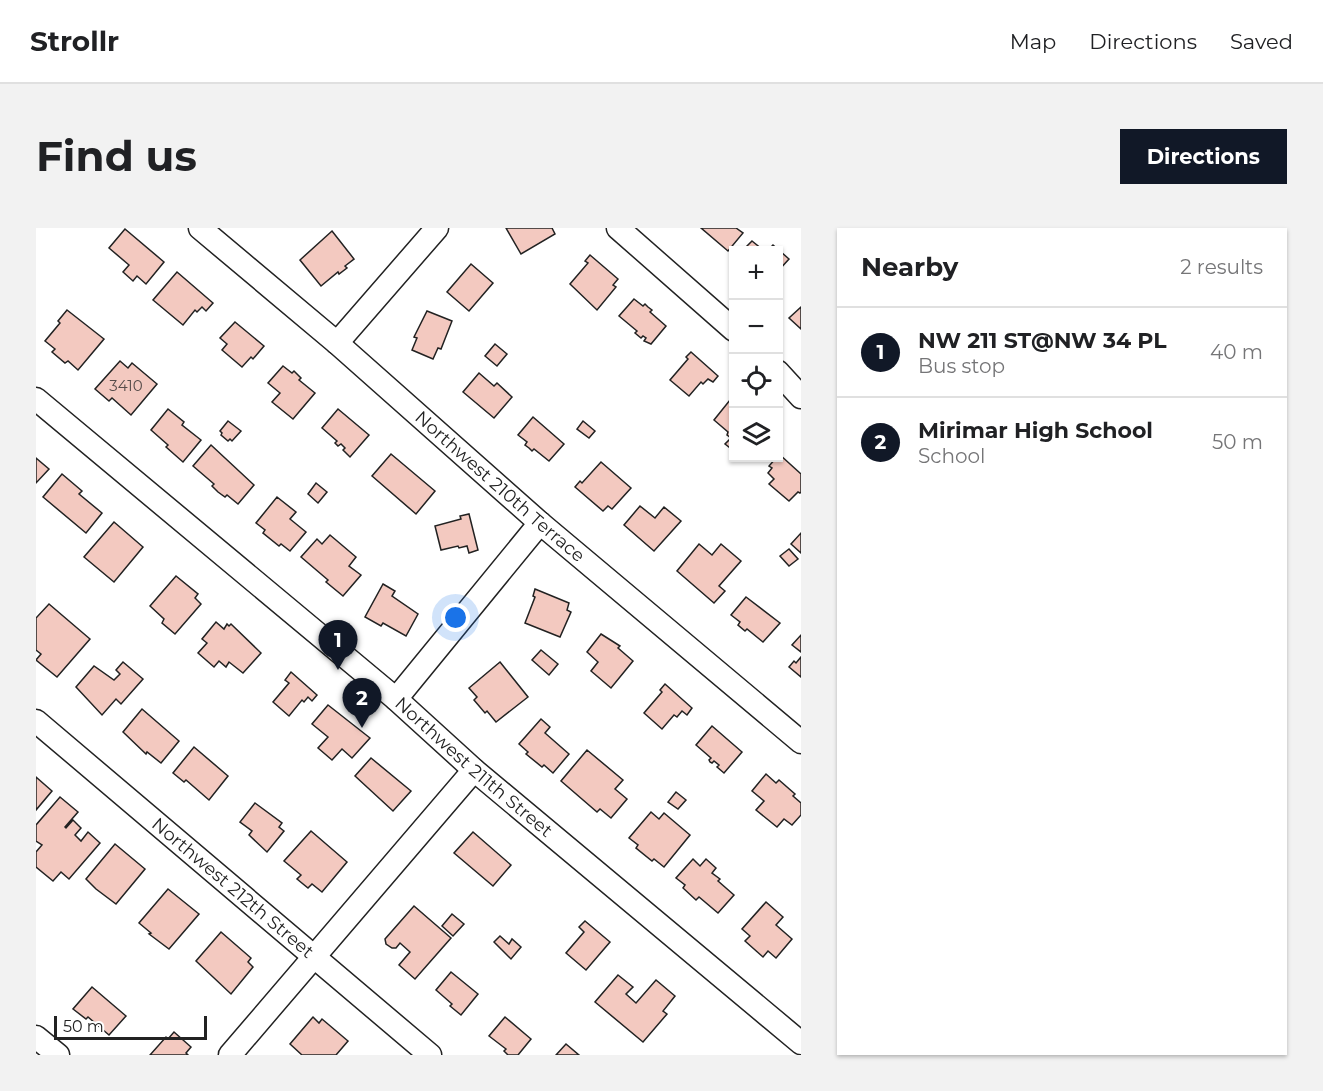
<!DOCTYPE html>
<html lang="en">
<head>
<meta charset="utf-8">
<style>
	:root { --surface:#fff; --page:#f2f2f2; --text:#202124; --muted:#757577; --line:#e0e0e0; --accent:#111827 }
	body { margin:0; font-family:Montserrat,sans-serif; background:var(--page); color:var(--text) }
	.controls { position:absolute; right:18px; top:18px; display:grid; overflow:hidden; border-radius:0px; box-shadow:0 2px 4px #0004 }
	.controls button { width:54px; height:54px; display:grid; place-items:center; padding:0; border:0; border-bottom:2px solid var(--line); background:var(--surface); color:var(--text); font:30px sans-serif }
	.scale { position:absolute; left:18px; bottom:15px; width:153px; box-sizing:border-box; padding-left:6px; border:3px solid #222; border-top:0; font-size:16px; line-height:21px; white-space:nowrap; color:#222; -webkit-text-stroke:4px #fff; paint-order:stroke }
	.you { position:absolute; left:420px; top:390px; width:21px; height:21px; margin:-15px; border:4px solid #fff; border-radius:50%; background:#1a73e8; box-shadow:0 0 0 9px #1a73e833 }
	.badge { display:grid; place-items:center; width:39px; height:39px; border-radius:50%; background:var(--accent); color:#fff; font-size:20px; font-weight:700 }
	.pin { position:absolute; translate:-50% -50px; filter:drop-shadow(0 2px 3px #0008) }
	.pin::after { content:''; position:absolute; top:32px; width:21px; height:18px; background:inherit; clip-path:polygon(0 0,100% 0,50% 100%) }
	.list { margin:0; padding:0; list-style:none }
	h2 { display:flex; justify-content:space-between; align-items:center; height:78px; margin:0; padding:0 24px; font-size:26px }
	h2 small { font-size:20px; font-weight:400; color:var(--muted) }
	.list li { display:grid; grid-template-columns:39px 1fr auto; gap:18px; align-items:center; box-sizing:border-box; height:90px; padding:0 24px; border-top:2px solid var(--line) }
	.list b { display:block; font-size:22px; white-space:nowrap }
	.list p { margin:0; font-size:20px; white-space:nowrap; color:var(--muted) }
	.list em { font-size:20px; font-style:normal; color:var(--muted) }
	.icon { flex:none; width:33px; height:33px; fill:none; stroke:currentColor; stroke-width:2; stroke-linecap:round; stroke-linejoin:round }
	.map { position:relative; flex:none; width:765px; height:827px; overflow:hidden; border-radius:0px }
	header { display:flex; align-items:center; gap:36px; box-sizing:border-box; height:84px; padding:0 30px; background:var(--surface); border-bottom:2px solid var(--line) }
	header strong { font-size:28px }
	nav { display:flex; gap:33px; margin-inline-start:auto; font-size:21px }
	.intro { display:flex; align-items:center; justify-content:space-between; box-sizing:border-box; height:144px; padding:0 36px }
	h1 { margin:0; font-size:42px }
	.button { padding:15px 27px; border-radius:0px; background:var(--accent); color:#fff; font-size:21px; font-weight:700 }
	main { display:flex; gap:36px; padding:0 36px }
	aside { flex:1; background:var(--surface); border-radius:0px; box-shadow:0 2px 4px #0004 }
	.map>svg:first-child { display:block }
	.building { fill:#f3c9c0; stroke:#222; stroke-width:1.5 }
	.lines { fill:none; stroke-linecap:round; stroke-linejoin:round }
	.minor-casing { stroke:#222; stroke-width:25 }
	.minor { stroke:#fff; stroke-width:22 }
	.labels { text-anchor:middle; stroke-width:4.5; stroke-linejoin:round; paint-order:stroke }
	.number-label { font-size:15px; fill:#564c4a }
	.street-label { font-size:18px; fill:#222; stroke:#fff }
</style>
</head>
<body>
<header>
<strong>Strollr</strong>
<nav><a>Map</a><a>Directions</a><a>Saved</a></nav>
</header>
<div class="intro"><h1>Find us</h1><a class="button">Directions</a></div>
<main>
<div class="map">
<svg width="765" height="827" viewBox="0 0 765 827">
	<rect width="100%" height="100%" fill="#fff"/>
	<g class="building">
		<polygon points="470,0 516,0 519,6 485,26"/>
		<polygon points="665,0 700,0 707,5 692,23"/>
		<polygon points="89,1 128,34 110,56 101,48 97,53 87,44 93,37 73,20"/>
		<polygon points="296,3 318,31 309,38 311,40 303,46 302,44 285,58 264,32"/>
		<polygon points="716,13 727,22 707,22"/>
		<polygon points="737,17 753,31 742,43 742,22 732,22"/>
		<polygon points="554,27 582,51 577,57 580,59 561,82 534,56 552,35 549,33"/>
		<polygon points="435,36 457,55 433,83 411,64"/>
		<polygon points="141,44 177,75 170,83 166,79 161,84 159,82 147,97 117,72"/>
		<polygon points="598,71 607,78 609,76 612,79 616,82 614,84 630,98 615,116 608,113 610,110 607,108 605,110 599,105 601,103 583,88"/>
		<polygon points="765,79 765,101 753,90"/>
		<polygon points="31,82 68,111 42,142 32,133 29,135 16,124 19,121 9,113 24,95 22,93"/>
		<polygon points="391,83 416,93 405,121 402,120 397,131 376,122 381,110 378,109"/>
		<polygon points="199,94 228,118 217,131 215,129 206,139 186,122 191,116 184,110"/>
		<polygon points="459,116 471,126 461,138 449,128"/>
		<polygon points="655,124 682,148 677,154 672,151 667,156 665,154 653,168 634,152 652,131 650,129"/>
		<polygon points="84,133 92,140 96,135 121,156 95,187 76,170 73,173 59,161"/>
		<polygon points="247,138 256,145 258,143 265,150 263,152 279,165 257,191 236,174 244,165 232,155"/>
		<polygon points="443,145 458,158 461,155 476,169 458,190 427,164"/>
		<polygon points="694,172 698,175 698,223 689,216 695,210 691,207 692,204 678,192"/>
		<polygon points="132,181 148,194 146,197 165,212 147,234 130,219 132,217 115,202"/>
		<polygon points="302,181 333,207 314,229 307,222 309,220 305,216 302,218 299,215 301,213 286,200"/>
		<polygon points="497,189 528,216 513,233 498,221 496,223 493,220 489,217 491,214 482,207"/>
		<polygon points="192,193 205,203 196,213 194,211 192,213 185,207 186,205 184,203"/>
		<polygon points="547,193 559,203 553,210 541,201"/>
		<polygon points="175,217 218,257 202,276 191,267 189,269 182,264 176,258 178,256 157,238"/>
		<polygon points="355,226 399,263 380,286 336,248"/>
		<polygon points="743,226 765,246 765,264 764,265 762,264 753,273 733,256 738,251 732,245 736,240 733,238 740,230 742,230"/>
		<polygon points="0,230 13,241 0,255"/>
		<polygon points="565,234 595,260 576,281 572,278 567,283 539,259 544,253 546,255"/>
		<polygon points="26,246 46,263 43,266 66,285 50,305 7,269"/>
		<polygon points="280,255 291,264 282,275 272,266"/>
		<polygon points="241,269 260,284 254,291 270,304 254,323 245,316 243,318 227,305 229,302 220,295"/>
		<polygon points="604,278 619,290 628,279 645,293 618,323 588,297"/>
		<polygon points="433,286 442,322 433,325 431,318 423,320 422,318 405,322 399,298 425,291 424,288"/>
		<polygon points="78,294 107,319 78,354 48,329"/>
		<polygon points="765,305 765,325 755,316"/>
		<polygon points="294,307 320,329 313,338 325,347 307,368 290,354 292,352 265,329 281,311 286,316"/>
		<polygon points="663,316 676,327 685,316 705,333 683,358 689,363 678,375 641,343"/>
		<polygon points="753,321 762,331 753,338 744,328"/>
		<polygon points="140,348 162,366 159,370 165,376 139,406 126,395 128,391 114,378"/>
		<polygon points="347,356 359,363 356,368 382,386 370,408 347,395 345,398 329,389"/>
		<polygon points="499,361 533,375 531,382 535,384 524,409 489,395 499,369 497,368"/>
		<polygon points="710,369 744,395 727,414 711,401 709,403 702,397 704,394 695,387"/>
		<polygon points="13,376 54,411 21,449 0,432 5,426 0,422 0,390"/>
		<polygon points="180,394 188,401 191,396 193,398 195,396 225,425 207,445 193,434 190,439 183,433 178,439 162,425 171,415 166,411"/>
		<polygon points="565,406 584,418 582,420 597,433 575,460 555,443 562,434 551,424"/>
		<polygon points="765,407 765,424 756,417"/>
		<polygon points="505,422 522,436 513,447 496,432"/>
		<polygon points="765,429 765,449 753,439 758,433 760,435"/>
		<polygon points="87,434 107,451 85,476 80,471 66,487 40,459 58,438 78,452 84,446 80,442"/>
		<polygon points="464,434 492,469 460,494 451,483 449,485 438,472 441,469 433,460"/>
		<polygon points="255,444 281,467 276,473 272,469 268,474 266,472 253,488 237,474 253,455 249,452"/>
		<polygon points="629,456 656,480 651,487 646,483 641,489 638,487 626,501 608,485 626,464 624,462"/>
		<polygon points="292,477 334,510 316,530 306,521 296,532 282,520 292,509 276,496"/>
		<polygon points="106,481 143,513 125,535 111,524 110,526 87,504"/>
		<polygon points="505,491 514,499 509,505 533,526 517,545 508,537 506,539 490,526 492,524 483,516"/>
		<polygon points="676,498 706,524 688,545 681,539 683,537 678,533 676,535 674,534 673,532 675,530 660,517"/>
		<polygon points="158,519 192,548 173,572 150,552 148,554 137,545"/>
		<polygon points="551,522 587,552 579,561 591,571 575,590 564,581 561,584 525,553"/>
		<polygon points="335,530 375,563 357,583 319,548"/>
		<polygon points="730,546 740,555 743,552 759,566 757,568 765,575 765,587 756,597 748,591 741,599 720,582 728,573 716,563"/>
		<polygon points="0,549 16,563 0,582"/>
		<polygon points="640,564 650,572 642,581 632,574"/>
		<polygon points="24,569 42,584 29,599 30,600 37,592 45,600 39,607 45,613 52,604 64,615 33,651 25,644 17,653 0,639 0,624 6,617 0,613 0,597"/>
		<polygon points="219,575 246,595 243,599 248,603 231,624 213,607 216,603 204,594"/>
		<polygon points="615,584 623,591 628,585 654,607 628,639 618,631 616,633 600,620 602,617 593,610"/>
		<polygon points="275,603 311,634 286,664 276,656 272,660 261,651 265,647 248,633"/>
		<polygon points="437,604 475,637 457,658 418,625"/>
		<polygon points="79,616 109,641 80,676 60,661 50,651"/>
		<polygon points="657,631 664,638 670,631 680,640 676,645 684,651 682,653 698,667 682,685 663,669 660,672 647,660 649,657 640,650"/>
		<polygon points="132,661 163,686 133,721 113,706 115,705 103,695"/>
		<polygon points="730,674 747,689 740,697 756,711 740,730 732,723 727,729 709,713 714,708 706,701"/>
		<polygon points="378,678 415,710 379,751 363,737 374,724 364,715 360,720 356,720 350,716 349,711"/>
		<polygon points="416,686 428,696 417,708 406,698"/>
		<polygon points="549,693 574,714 550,742 530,725 548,704 543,699"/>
		<polygon points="185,704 215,730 212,734 217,739 195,766 160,733"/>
		<polygon points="464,708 473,716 476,711 485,719 475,731 458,714"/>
		<polygon points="415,744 442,766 425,787 414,778 416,776 400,762"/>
		<polygon points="582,747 597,759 590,766 600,775 620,752 639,768 627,783 631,786 607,814 559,774"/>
		<polygon points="56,759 90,788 73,807 52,789 50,791 37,781"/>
		<polygon points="277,789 283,795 286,791 312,813 300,827 266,827 254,816"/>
		<polygon points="469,789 495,811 482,827 472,827 468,823 470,821 453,808"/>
		<polygon points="138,804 155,819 150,825 152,827 114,827 130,809 132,811"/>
		<polygon points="530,816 543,827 520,827"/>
	</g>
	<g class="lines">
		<defs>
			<g id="minor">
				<path id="s1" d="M164,0L301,115L504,295L765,514"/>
				<polyline points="582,0 698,102"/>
				<polyline points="301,115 401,0"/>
				<polyline points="742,144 765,169"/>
				<path id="s2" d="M0,171L360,471L438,542L765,815"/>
				<polyline points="360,471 504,295"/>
				<path id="s3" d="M0,493L394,827"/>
				<polyline points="0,809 22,827"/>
				<polyline points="194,827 438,542"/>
			</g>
		</defs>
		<use href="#minor" class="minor-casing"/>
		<use href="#minor" class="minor"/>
	</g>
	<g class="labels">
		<g class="number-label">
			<text x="90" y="163">3410</text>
		</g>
		<g class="street-label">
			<text dy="6" stroke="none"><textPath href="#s1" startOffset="396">Northwest 210th Terrace</textPath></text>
			<text dy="6" stroke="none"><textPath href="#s2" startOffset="572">Northwest 211th Street</textPath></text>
			<text dy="6" stroke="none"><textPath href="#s3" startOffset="258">Northwest 212th Street</textPath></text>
		</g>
	</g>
</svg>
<div class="controls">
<button>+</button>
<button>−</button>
<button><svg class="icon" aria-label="locate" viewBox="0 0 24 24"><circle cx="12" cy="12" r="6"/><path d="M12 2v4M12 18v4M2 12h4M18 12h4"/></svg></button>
<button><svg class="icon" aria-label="layers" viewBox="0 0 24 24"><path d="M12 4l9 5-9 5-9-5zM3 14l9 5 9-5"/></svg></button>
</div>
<div class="scale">50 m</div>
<div class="you"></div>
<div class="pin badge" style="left:302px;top:442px">1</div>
<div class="pin badge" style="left:326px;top:500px">2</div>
</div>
<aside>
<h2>Nearby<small>2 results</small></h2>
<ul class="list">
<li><span class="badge">1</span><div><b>NW 211 ST@NW 34 PL</b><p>Bus stop</p></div><em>40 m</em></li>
<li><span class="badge">2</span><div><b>Mirimar High School</b><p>School</p></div><em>50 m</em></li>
</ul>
</aside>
</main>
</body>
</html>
